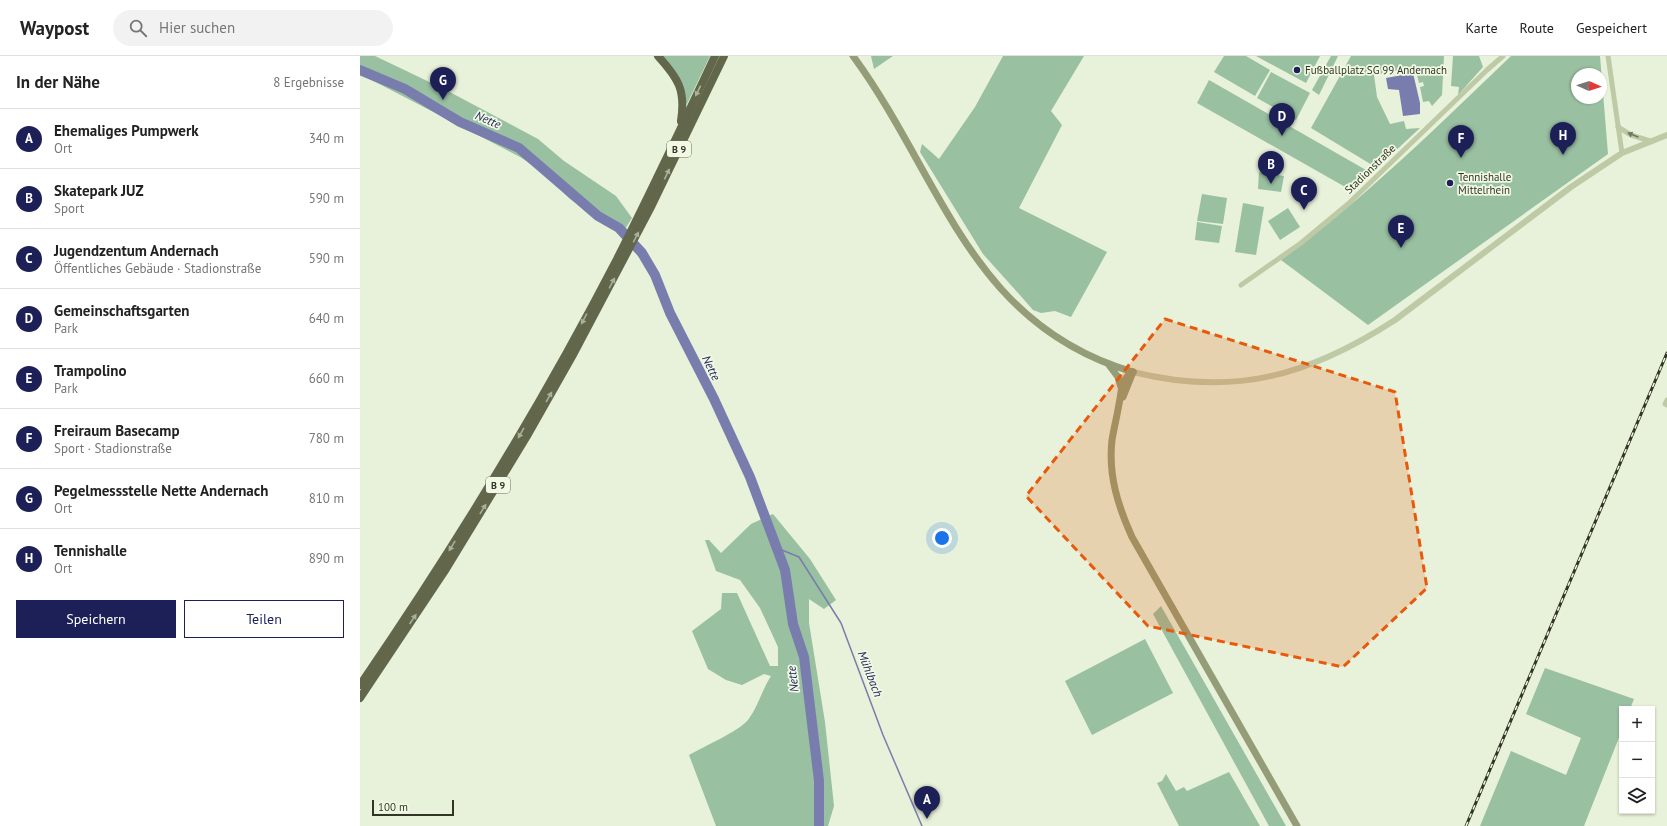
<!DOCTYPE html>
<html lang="de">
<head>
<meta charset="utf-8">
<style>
	:root { --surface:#fff; --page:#f2f2f2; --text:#222; --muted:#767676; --line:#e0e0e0; --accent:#1c2056 }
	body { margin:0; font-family:"PT Sans",sans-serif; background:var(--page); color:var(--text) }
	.controls { position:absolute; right:12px; bottom:12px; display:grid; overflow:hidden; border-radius:0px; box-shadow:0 1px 3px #0004 }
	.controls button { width:36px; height:36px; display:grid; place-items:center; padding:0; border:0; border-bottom:1px solid var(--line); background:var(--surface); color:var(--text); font:20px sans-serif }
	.compass { position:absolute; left:1211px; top:12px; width:36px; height:36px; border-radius:50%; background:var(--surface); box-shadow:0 1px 3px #0004; rotate:93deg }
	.scale { position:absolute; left:12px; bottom:10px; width:82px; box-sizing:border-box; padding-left:4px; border:2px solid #323526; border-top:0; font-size:11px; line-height:14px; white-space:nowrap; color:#323526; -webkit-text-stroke:3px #f1f9e5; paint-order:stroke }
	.you { position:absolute; left:582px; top:482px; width:14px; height:14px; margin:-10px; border:3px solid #fff; border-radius:50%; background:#1a73e8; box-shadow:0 0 0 6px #1a73e833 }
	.badge { display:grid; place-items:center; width:26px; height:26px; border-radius:50%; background:var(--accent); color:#fff; font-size:13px; font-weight:700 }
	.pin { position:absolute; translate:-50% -33px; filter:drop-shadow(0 1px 2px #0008) }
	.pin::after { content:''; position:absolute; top:21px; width:14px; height:12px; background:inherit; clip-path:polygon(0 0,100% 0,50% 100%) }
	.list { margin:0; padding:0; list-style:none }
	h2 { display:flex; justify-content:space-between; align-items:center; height:52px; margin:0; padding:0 16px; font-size:17px }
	h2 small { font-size:13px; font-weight:400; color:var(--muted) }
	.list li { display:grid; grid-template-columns:26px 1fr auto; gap:12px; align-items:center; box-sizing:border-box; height:60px; padding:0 16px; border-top:1px solid var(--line) }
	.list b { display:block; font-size:15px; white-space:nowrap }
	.list p { margin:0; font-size:13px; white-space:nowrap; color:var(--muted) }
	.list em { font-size:13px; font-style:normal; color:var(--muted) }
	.actions { display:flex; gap:8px; padding:12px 16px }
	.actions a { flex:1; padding:9px 0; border:1px solid var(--accent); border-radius:0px; text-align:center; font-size:14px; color:var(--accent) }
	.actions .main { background:var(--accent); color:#fff }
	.icon { flex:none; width:22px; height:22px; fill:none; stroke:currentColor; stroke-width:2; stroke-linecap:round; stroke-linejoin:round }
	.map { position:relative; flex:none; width:1307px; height:770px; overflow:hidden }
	header { display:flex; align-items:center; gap:24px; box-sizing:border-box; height:56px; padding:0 20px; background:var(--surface); border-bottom:1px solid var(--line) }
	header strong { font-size:19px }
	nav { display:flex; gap:22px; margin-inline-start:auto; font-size:14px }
	.search { width:280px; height:36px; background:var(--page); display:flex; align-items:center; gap:10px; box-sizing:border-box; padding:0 14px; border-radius:22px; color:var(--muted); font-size:15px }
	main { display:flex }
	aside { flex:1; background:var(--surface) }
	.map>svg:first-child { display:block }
	.green { fill:#99c0a1; fill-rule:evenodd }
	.water { fill:#787dae }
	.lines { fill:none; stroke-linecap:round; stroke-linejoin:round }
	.stream { stroke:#787dae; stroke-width:1.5 }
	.river { stroke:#787dae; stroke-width:10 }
	.minor { stroke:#bec9a5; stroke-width:5 }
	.tertiary { stroke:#bec9a5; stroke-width:6 }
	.secondary { stroke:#949d77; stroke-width:7 }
	.trunk { stroke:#62664a; stroke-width:8 }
	.rail-casing { stroke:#323526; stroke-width:3 }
	.rail { stroke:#f1f9e5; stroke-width:1.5; stroke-dasharray:4.5; stroke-linecap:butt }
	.oneway { fill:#aab098 }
	.oneway2 { fill:#71785f }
	.marked { fill:#e8590c; fill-opacity:0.2; stroke:#e8590c; stroke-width:3; stroke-dasharray:8 5; stroke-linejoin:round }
	.poi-dot { fill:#1c2056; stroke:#f1f9e5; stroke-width:1.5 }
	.labels { text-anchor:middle; stroke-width:3.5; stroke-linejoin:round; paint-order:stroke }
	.shield { fill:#f1f9e5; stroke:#6b705f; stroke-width:1 }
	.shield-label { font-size:10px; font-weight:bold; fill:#323526 }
	.poi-label { font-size:11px; fill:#323526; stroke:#f1f9e5; text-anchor:start }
	.street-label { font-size:11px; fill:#323526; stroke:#f1f9e5 }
	.water-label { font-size:12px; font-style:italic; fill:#1c2056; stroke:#f1f9e5 }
</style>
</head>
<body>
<header>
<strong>Waypost</strong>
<div class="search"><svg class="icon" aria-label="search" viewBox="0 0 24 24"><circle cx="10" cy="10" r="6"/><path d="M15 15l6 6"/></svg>Hier suchen</div>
<nav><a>Karte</a><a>Route</a><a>Gespeichert</a></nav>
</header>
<main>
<aside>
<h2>In der Nähe<small>8 Ergebnisse</small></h2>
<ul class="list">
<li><span class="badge">A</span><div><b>Ehemaliges Pumpwerk</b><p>Ort</p></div><em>340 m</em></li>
<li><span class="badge">B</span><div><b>Skatepark JUZ</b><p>Sport</p></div><em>590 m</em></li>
<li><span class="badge">C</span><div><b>Jugendzentum Andernach</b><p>Öffentliches Gebäude · Stadionstraße</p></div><em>590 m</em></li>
<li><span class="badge">D</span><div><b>Gemeinschaftsgarten</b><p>Park</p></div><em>640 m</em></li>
<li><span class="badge">E</span><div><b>Trampolino</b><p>Park</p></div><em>660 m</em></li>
<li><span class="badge">F</span><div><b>Freiraum Basecamp</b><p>Sport · Stadionstraße</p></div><em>780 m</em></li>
<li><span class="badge">G</span><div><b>Pegelmessstelle Nette Andernach</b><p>Ort</p></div><em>810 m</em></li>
<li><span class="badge">H</span><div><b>Tennishalle</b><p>Ort</p></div><em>890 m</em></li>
</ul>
<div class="actions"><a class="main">Speichern</a><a>Teilen</a></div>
</aside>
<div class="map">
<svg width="1307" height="770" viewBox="0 0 1307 770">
	<rect width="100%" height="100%" fill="#e8f1d9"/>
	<g class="green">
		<polygon points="0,0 15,0 84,33 178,83 204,105 256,140 272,162 262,178 210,143 180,114 160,101 0,18"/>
		<polygon points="301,0 350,0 327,48 325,47"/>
		<polygon points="511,0 533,0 514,13"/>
		<polygon points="643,0 724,0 691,55 702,69 659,152 747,196 711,261 695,255 681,257 673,254 659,238 623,198 560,96 562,88 579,103 615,51"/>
		<polygon points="864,0 886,0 910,14 895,40 854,16"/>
		<polygon points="896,0 960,0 946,27"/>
		<polygon points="971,0 978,0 959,39 952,34"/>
		<polygon points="991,0 1084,0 1082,39 1072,50 1069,45 1063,46 1060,31 1064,30 1063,26 1059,27 1055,11 1014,19 1017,41 1030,68 1044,65 1046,73 1060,72 1017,112 951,72"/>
		<polygon points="1093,0 1119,0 1123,11 1098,39 1099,31 1091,30"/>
		<path d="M1151,0H1240L1248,98L1008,269L921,204C1004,143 1077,71 1151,0ZM1217,18H1241V42H1217Z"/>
		<polygon points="911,16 950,37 936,64 897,42"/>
		<polygon points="849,24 1006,114 987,132 837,47"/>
		<polygon points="899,116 924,120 921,136 898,133"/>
		<polygon points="842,138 867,142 863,168 837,165"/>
		<polygon points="883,147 904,151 896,199 875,196"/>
		<polygon points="928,152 940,171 920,184 908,165"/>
		<polygon points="837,166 862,170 859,187 835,184"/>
		<path d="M413,458L450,503L476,544L464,553L449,543V567L465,666L474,750L468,770H356L329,699C343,691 379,675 388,664C398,651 402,634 411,620L404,618L382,629L366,624L348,613L332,575L361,553L362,537H377L410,610H418V591L400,552L380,524L356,515L345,484H349L361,497L391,468Z"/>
		<polygon points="801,550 926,770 909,770 793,558"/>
		<polygon points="785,583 813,637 732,679 705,625"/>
		<polygon points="1185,612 1274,643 1270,653 1262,653 1262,674 1224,770 1120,770 1151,695 1206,719 1221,682 1166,658"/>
		<polygon points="869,716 900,770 819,770 797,727 802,725 806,718 816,735 824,731 827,735"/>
	</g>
	<polygon class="water" points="1053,17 1060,47 1060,58 1043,60 1039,34 1028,33 1026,22"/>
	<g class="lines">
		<polyline class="stream" points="417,492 439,501 481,567 523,679 562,770"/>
		<polyline class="river" points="0,14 45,33 100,66 159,92 238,160 259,172 282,197 295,219 310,257 354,343 390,421 425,514 433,568 444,601 459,725 459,770"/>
		<g class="minor">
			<polyline points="1248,0 1262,97"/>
			<polyline points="1258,71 1271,79 1290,85"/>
			<polyline points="881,229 941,187 988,148 1127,14 1143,0"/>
			<polyline points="1307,344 1305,348 1307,349"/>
		</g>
		<path class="tertiary" d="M773,316C874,341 949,320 1035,264L1211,131L1262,97L1307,79"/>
		<g class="secondary">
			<path d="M493,0C582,121 609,268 773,316"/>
			<polyline points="749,309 758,321 761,331"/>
			<path d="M773,316C760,323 762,335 759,348C757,360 754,372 752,384C748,419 758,450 772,481L937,770"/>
			<polyline points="763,341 773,316"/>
		</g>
		<g class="trunk">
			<path d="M298,0C318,22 326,34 321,65"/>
			<path d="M0,629C94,492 181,350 257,203C291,136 323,68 355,0"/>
			<polyline points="0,642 86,513 167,380 214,297 290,153 364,0"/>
		</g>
		<defs>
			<polyline id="rail" points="1106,770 1307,297"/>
		</defs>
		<use href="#rail" class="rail-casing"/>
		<use href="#rail" class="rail"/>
	</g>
	<defs><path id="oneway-solid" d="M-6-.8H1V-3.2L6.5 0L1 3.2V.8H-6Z"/></defs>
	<g class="oneway">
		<use href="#oneway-solid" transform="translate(338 35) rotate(116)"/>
		<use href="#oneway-solid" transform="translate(307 118) rotate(-64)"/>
		<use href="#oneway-solid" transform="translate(276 181) rotate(-63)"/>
		<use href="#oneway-solid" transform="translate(252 227) rotate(-62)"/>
		<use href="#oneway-solid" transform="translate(224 263) rotate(118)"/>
		<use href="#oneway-solid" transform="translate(189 341) rotate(-60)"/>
		<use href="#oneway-solid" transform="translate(161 377) rotate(120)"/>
		<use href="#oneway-solid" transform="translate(123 453) rotate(-58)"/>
		<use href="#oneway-solid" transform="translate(92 490) rotate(122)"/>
		<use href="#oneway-solid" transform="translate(53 563) rotate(-56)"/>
	</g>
	<use class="oneway2" href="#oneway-solid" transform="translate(1273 79) rotate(-157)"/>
	<path class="marked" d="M805,263L1035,336L1067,532L983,611L788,570L666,440Z"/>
	<g class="poi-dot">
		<circle cx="937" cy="14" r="4"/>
		<circle cx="1090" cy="127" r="4"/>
	</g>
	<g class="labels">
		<g class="shield">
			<rect x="307" y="85" width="24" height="16" rx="3"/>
			<rect x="126" y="421" width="24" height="16" rx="3"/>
		</g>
		<g class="shield-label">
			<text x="319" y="97">B 9</text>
			<text x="138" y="433">B 9</text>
		</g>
		<g class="poi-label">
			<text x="945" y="18">Fußballplatz SG 99 Andernach</text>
			<text x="1098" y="125">Tennishalle<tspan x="1098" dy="13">Mittelrhein</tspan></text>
		</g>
		<g class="street-label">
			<text transform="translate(1010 113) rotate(-44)" y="4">Stadionstraße</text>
		</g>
		<g class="water-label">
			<text transform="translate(128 64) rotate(23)" y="4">Nette</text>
			<text transform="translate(351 312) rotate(64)" y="4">Nette</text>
			<text transform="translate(510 618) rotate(69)" y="4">Mühlbach</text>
			<text transform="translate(433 623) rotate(-97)" y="4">Nette</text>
		</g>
	</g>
</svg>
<div class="controls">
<button>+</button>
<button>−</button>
<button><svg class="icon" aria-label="layers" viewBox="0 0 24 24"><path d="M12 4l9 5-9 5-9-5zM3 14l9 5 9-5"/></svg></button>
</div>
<svg class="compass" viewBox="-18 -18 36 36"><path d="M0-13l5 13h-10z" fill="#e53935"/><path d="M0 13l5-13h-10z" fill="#767676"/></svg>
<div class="scale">100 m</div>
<div class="you"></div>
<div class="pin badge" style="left:567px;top:763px">A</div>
<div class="pin badge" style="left:911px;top:128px">B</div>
<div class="pin badge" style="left:944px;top:154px">C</div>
<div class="pin badge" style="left:922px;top:80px">D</div>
<div class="pin badge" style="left:1041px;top:192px">E</div>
<div class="pin badge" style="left:1101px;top:102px">F</div>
<div class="pin badge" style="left:83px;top:44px">G</div>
<div class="pin badge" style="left:1203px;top:99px">H</div>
</div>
</main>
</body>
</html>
